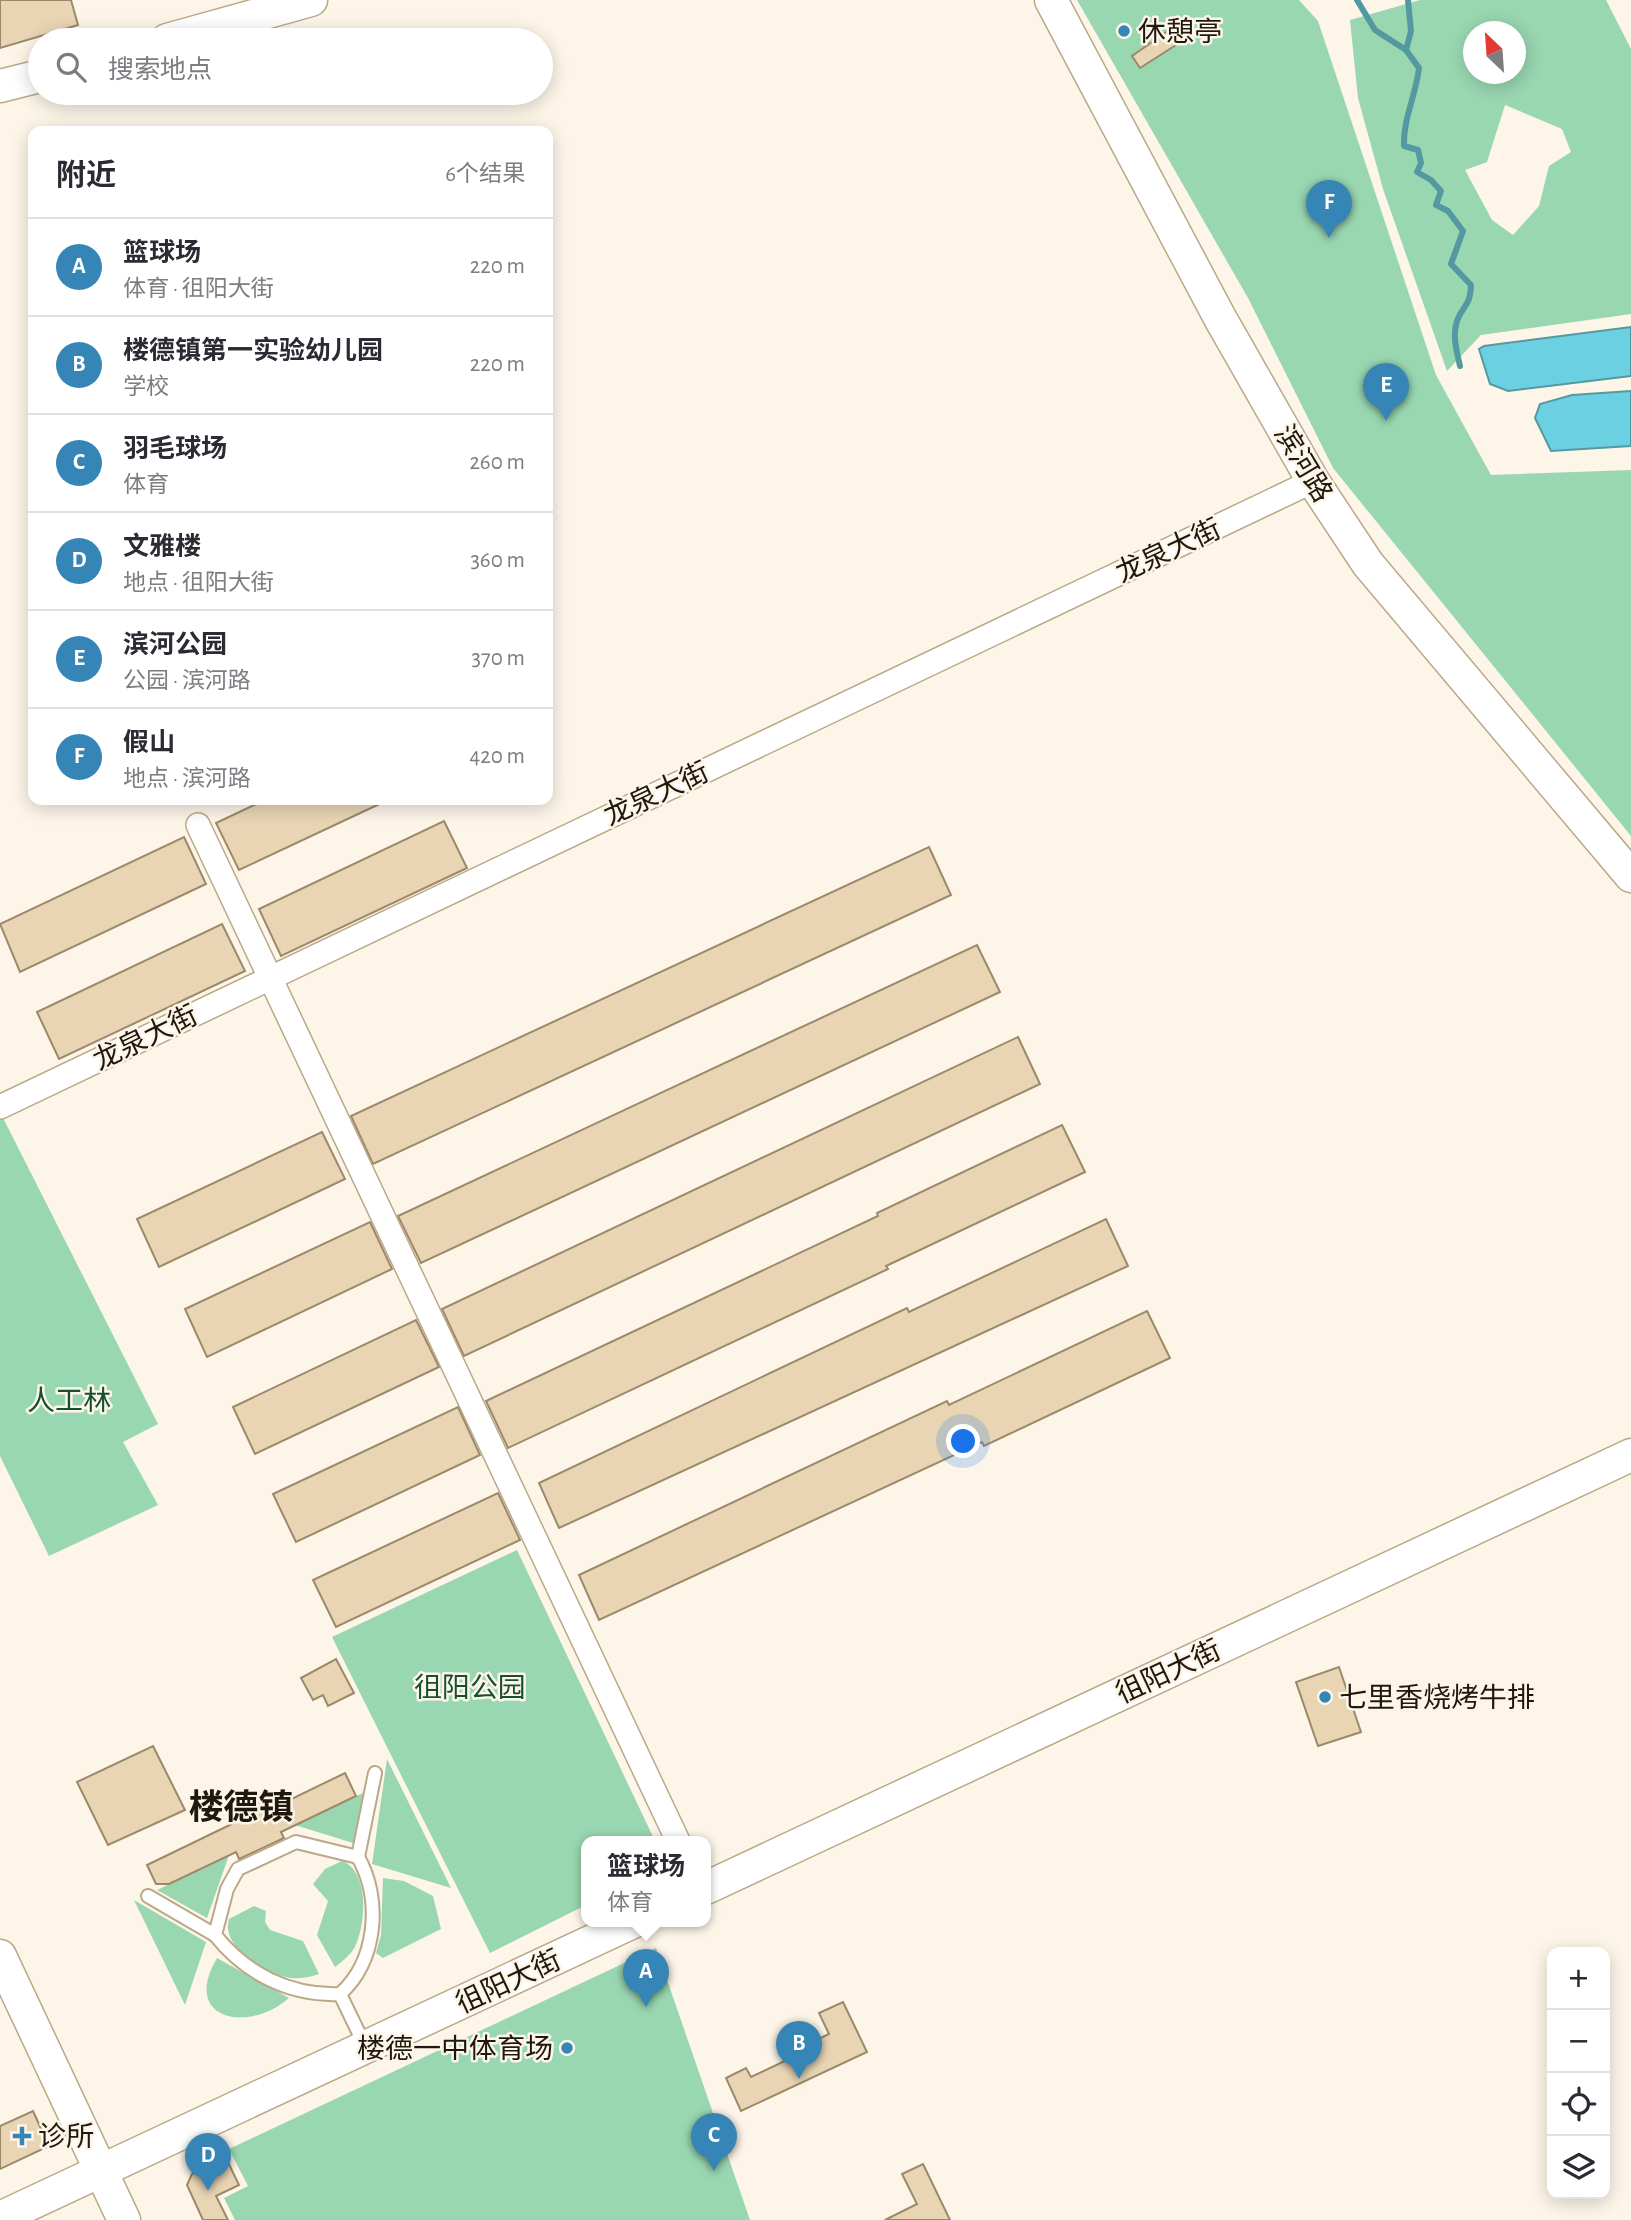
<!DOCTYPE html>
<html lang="zh">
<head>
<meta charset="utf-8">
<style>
	:root { --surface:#fff; --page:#f2f2f3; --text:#2b2b33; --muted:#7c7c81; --line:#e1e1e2; --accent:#3585b6 }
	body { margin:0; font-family:"Alegreya Sans","Noto Sans SC",sans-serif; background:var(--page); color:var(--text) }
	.controls { position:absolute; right:21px; bottom:21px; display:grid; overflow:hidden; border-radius:14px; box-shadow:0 4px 18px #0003 }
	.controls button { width:63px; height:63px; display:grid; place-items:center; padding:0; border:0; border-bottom:2px solid var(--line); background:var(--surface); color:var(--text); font:35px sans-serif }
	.compass { position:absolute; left:1463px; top:21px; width:63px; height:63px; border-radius:50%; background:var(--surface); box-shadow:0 4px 18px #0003; rotate:335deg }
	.you { position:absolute; left:964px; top:1442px; width:24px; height:24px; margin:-18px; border:5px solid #fff; border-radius:50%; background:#1a73e8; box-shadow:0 0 0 10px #1a73e833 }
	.badge { display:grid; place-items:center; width:46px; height:46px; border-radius:50%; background:var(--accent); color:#fff; font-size:23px; font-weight:700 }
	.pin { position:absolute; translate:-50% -58px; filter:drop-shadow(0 2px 4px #0008) }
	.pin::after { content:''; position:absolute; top:37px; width:24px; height:21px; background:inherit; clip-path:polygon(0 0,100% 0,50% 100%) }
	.popup { position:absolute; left:581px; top:1836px; width:130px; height:91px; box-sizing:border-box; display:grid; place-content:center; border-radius:14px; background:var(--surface); filter:drop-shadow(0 2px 5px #0005); font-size:23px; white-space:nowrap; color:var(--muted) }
	.popup b { font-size:26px; color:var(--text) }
	.popup::after { content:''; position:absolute; left:50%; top:100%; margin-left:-14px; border:14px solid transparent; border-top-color:var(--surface) }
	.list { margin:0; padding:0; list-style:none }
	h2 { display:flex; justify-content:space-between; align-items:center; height:91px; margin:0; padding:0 28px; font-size:30px }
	h2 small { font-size:23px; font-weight:400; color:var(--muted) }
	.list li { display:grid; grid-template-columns:46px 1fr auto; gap:21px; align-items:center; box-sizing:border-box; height:98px; padding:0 28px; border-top:2px solid var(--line) }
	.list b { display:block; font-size:26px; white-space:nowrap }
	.list p { margin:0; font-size:23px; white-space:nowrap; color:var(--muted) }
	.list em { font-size:23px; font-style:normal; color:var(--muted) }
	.icon { flex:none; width:38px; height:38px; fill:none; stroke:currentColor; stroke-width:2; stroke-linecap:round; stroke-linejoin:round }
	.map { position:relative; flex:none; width:1631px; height:2220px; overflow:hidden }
	.search { position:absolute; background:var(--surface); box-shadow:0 4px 18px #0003; left:28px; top:28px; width:525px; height:77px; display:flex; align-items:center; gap:18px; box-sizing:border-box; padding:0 24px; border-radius:38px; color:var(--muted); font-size:26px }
	.panel { position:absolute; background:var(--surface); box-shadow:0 4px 18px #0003; left:28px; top:126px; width:525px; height:679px; border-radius:14px }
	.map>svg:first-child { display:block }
	.green { fill:#99d7b1; fill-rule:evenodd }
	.water { fill:#6bd0e1; stroke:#5499a1; stroke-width:2 }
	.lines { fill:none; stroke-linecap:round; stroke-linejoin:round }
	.stream { stroke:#5499a1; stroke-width:6 }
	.building { fill:#e9d5b4; stroke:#9b896a; stroke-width:2 }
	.lane-casing { stroke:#bba888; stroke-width:16 }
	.street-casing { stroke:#bba888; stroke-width:26 }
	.secondary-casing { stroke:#bba888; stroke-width:35 }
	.lane { stroke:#fff; stroke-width:12 }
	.street { stroke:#fff; stroke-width:23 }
	.secondary { stroke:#fff; stroke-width:32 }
	.poi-dot { fill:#3585b6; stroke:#fdf5e8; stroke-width:2.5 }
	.labels { text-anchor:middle; stroke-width:5; stroke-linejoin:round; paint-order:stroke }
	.poi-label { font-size:28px; fill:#1f180c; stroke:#fdf5e8; text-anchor:start }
	.street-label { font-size:28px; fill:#1f180c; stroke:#fdf5e8 }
	.park-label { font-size:28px; fill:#164f32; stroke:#fdf5e8 }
	.district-label { font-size:35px; font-weight:bold; fill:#1f180c; stroke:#fdf5e8 }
</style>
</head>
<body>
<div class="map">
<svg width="1631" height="2220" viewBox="0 0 1631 2220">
	<rect width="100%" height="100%" fill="#fdf5e8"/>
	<g class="green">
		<polygon points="1077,0 1299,0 1318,21 1436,375 1491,475 1631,470 1631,836 1333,468 1248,298"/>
		<path d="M1420,0H1606L1631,49V314L1481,335L1447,371L1383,189L1358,98L1350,20ZM1474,32H1516V74H1474ZM1505,105L1562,129L1571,152L1549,166L1539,206L1513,235L1492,220L1465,170L1487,162Z"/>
		<polygon points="0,1112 158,1424 123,1442 158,1505 49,1556 0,1456"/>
		<polygon points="517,1550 655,1841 586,1841 586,1905 490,1953 332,1637"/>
		<polygon points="387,1759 451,1888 372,1864"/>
		<polygon points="365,1792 353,1843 295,1825"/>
		<polygon points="229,1855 207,1918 157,1890"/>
		<path d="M342,1861C370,1871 366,1925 355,1947C350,1955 343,1961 335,1967L317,1935L328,1901L313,1884L325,1869Z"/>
		<polygon points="383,1878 404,1881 433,1896 441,1929 383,1958 376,1953 381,1935"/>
		<polygon points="134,1900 206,1942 185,2005"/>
		<path d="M254,1906L266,1911L265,1922L270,1930L303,1941L319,1974C310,1977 301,1979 291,1978C267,1975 220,1947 229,1919Z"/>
		<polygon points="656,1948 750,2220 235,2220 224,2198 248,2186 229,2149"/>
		<path d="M217,1958L289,1998C250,2033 180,2021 217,1958Z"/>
	</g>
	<g class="water">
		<polygon points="1631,327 1631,376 1508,391 1490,384 1479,349 1484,346"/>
		<polygon points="1631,391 1631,446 1551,451 1535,418 1540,404 1572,395"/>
	</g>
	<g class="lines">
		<g class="stream">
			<polyline points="1357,0 1375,30 1406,50"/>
			<path d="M1408,0L1411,31L1406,50L1419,68C1416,95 1403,119 1404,146L1418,150L1421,163L1417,172L1431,180L1441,191L1436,205L1448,211L1463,231L1451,264L1471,285C1470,308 1463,304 1457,321C1452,335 1457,353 1460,366"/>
		</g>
	</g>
	<g class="building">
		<polygon points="0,0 71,0 78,25 0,48"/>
		<polygon points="1178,24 1187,38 1140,68 1132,56"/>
		<polygon points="265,800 388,800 239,870 216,823"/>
		<polygon points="444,821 467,868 281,956 259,909"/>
		<polygon points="184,837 206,884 20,972 0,924"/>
		<polygon points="929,847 951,895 373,1164 351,1116"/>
		<polygon points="222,924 245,971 59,1059 37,1012"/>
		<polygon points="977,945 1000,992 421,1263 398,1216"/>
		<polygon points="1018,1037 1040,1084 464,1356 442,1309"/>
		<polygon points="1062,1125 1085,1172 886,1266 888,1269 508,1448 486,1401 878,1216 877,1213"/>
		<polygon points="322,1132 345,1179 159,1267 137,1219"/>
		<polygon points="1106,1219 1128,1266 559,1528 539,1483 907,1308 909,1312"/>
		<polygon points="370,1222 392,1269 207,1357 185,1309"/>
		<polygon points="1147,1311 1170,1358 984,1446 982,1442 599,1620 579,1575 947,1401 949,1405"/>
		<polygon points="416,1320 439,1367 255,1454 233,1407"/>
		<polygon points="458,1407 480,1455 296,1542 273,1494"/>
		<polygon points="498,1493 520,1540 336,1627 313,1580"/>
		<polygon points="336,1659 354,1693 328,1706 323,1695 313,1700 301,1678"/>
		<polygon points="1339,1667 1361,1732 1318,1746 1296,1682"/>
		<polygon points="153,1746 185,1810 108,1845 77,1782"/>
		<polygon points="345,1773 356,1796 281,1832 284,1838 239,1859 236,1852 169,1884 156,1884 147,1865 236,1822 228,1806 257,1792 267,1811"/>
		<polygon points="843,2002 867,2052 741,2111 726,2078 746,2068 751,2077 791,2058 789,2053 829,2034 819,2013"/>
		<polygon points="33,2111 49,2146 0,2169 0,2126"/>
		<polygon points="226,2158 239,2185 216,2196 228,2220 203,2220 187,2185 192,2174"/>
		<polygon points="923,2164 950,2220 885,2220 917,2204 902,2174"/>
	</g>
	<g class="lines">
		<defs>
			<g id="lane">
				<polyline points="358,1857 375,1773"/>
				<polyline points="148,1896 215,1935"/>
				<path d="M340,1994C290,1996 246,1974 215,1935L227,1889L238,1869L296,1842L358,1857C382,1899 377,1961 340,1994L366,2048"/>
			</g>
			<g id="street">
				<polyline points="198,825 678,1841"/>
				<polyline points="0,1107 1313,481"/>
			</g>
			<g id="secondary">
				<polyline points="1051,0 1220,318 1313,481 1368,564 1631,876"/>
				<polyline points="167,40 311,0"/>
				<polyline points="0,86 40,76"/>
				<polyline points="706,1888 1631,1455"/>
				<polyline points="0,1956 124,2220"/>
				<polyline points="0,2218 635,1921"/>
			</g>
		</defs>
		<use href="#lane" class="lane-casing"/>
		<use href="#street" class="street-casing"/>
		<use href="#secondary" class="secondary-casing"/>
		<use href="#lane" class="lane"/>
		<use href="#street" class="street"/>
		<use href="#secondary" class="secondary"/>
	</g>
	<g class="poi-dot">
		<circle cx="1124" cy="31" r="7"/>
		<circle cx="1325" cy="1697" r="7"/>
		<circle cx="567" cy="2048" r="7"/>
		<path d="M18.5 2125.5h7v7h7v7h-7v7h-7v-7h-7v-7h7z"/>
	</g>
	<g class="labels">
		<g class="poi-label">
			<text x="1138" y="41">休憩亭</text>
			<text x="1339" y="1707">七里香烧烤牛排</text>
			<text x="553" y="2058" text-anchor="end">楼德一中体育场</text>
			<text x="38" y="2146">诊所</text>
		</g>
		<g class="street-label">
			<text transform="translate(1304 463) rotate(59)" y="10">滨河路</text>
			<text transform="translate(1168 550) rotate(-25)" y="10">龙泉大街</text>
			<text transform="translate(656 793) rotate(-25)" y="10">龙泉大街</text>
			<text transform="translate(145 1037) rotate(-26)" y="10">龙泉大街</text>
			<text transform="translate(1168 1671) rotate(-25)" y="10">徂阳大街</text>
			<text transform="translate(508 1981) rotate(-25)" y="10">徂阳大街</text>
		</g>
		<g class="park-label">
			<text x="69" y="1410">人工林</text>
			<text x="470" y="1697">徂阳公园</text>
		</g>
		<g class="district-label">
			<text x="241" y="1819">楼德镇</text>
		</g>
	</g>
</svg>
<div class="controls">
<button>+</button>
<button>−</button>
<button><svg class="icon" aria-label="locate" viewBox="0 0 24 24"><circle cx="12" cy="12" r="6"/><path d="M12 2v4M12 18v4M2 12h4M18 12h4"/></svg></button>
<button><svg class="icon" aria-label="layers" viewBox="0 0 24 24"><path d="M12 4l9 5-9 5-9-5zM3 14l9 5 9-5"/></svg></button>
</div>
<svg class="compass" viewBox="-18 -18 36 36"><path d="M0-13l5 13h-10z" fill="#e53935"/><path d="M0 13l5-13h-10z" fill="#7c7c81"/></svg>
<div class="you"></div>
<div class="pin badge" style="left:646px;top:2007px">A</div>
<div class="popup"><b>篮球场</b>体育</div>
<div class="pin badge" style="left:799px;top:2079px">B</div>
<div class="pin badge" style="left:714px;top:2171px">C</div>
<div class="pin badge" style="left:208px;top:2191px">D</div>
<div class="pin badge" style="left:1386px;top:421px">E</div>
<div class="pin badge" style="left:1329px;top:238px">F</div>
<div class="search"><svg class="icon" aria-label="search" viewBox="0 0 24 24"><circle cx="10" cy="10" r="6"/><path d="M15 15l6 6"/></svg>搜索地点</div>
<section class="panel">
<h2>附近<small>6个结果</small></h2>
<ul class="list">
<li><span class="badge">A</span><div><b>篮球场</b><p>体育 · 徂阳大街</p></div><em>220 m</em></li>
<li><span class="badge">B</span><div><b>楼德镇第一实验幼儿园</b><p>学校</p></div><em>220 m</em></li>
<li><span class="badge">C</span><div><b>羽毛球场</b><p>体育</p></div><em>260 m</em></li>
<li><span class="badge">D</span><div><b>文雅楼</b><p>地点 · 徂阳大街</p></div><em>360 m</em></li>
<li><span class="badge">E</span><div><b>滨河公园</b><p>公园 · 滨河路</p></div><em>370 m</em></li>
<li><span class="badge">F</span><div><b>假山</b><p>地点 · 滨河路</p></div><em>420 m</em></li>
</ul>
</section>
</div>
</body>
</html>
